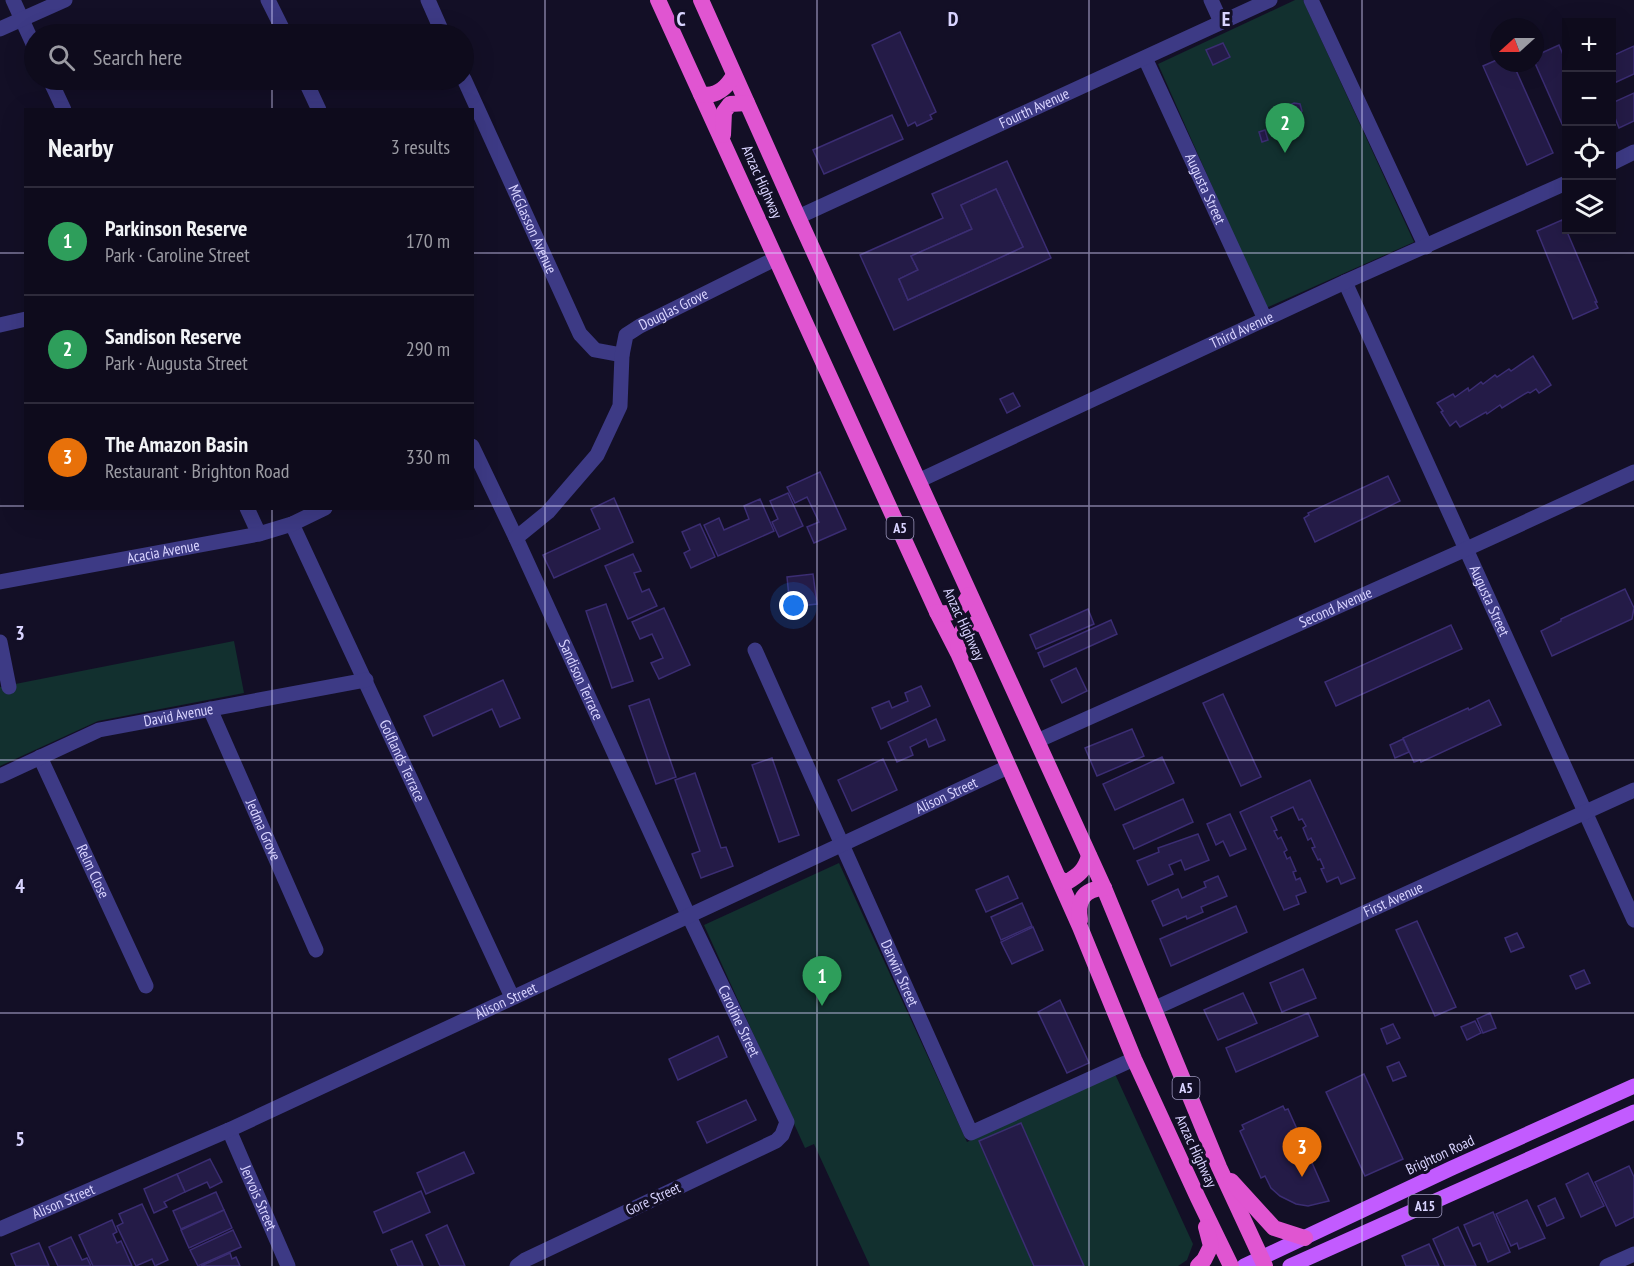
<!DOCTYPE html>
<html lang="en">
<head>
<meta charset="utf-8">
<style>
	:root { --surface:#0e0b1c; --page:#171425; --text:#f1f3f6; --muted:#9b9ba3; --line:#2e2b3b; --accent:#db2777 }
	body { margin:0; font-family:"PT Sans Narrow",sans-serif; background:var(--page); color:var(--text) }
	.controls { position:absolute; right:18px; top:18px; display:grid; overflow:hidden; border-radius:0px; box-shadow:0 6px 24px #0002 }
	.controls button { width:54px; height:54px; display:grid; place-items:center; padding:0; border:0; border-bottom:2px solid var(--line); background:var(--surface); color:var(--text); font:30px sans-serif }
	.compass { position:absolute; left:1490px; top:18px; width:54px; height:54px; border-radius:50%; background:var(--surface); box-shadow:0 6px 24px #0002; rotate:249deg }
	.you { position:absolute; left:794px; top:606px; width:21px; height:21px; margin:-15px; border:4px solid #fff; border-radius:50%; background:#1a73e8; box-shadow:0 0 0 9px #1a73e833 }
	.badge { display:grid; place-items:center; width:39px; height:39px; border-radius:50%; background:var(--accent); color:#fff; font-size:20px; font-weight:700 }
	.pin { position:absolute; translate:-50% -50px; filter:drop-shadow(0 2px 3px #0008) }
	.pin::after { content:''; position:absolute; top:32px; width:21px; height:18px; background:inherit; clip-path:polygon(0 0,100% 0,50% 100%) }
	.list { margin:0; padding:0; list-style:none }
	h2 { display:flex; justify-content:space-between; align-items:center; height:78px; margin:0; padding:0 24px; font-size:26px }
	h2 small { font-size:20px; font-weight:400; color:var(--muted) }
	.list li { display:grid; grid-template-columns:39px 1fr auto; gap:18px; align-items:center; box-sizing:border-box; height:108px; padding:0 24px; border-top:2px solid var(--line) }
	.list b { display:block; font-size:22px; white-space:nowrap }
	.list p { margin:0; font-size:20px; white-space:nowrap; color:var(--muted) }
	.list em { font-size:20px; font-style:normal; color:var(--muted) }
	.icon { flex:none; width:33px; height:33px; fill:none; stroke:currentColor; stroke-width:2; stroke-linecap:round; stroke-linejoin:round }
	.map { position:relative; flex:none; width:1634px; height:1266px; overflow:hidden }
	.search { position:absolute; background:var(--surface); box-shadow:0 6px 24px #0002; left:24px; top:24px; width:450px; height:66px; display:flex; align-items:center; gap:15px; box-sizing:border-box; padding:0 21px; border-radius:33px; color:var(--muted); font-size:22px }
	.panel { position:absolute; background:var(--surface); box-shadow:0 6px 24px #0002; left:24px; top:108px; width:450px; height:402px; border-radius:0px }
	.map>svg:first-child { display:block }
	.green { fill:#12302f }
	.building { fill:#241b47; stroke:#3b2d73; stroke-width:1.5; fill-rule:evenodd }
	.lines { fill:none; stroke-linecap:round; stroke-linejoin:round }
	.minor { stroke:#3d3a85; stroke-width:15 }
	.primary { stroke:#c25bff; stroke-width:15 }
	.trunk { stroke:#e055d1; stroke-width:16 }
	.grid { fill:none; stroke:#d9d4ff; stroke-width:1.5; stroke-opacity:0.55 }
	.labels { text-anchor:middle; stroke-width:6; stroke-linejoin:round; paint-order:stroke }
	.shield { fill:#130f26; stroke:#9e99be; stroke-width:1.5 }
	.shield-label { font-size:14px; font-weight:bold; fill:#d9d4ff }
	.street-label { font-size:15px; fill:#d9d4ff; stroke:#130f26 }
	.grid-label { font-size:20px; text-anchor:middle; font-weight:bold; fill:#d9d4ff; stroke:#130f26; stroke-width:6; stroke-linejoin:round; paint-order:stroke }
</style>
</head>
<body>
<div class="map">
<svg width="1634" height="1266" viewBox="0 0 1634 1266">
	<rect width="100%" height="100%" fill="#130f26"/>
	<g class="green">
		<polygon points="1295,0 1303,0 1414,242 1266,308 1158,64"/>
		<polygon points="234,641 244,693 98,721 0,766 0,687"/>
		<polygon points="839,863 967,1142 1115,1074 1193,1244 1187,1260 1178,1266 870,1266 814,1144 805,1148 704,925"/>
	</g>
	<g class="building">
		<polygon points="900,32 936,112 930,115 932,119 917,126 915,122 908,126 872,45"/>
		<polygon points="1223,43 1230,57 1213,65 1206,50"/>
		<polygon points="1559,45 1566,62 1566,133 1535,63 1537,62 1535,56"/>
		<polygon points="1634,46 1634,74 1612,84 1612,56"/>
		<polygon points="1499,59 1499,63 1519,63 1520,65 1515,68 1553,153 1527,165 1483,66"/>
		<polygon points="1634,93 1634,121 1619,128 1612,110 1612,103"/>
		<polygon points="1294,103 1300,104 1302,111 1299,115 1287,121 1280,120 1278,113 1282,108"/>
		<polygon points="892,115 903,139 824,174 813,150"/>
		<polygon points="1265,130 1268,140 1262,142 1259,132"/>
		<path d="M1007,161L1051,258L894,330L860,255L943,218L932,194ZM996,189L1023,247L908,300L899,279L918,270L911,256L972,229L961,205Z"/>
		<polygon points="996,189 1023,247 908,300 899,279 918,270 911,256 972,229 961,205"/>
		<polygon points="1562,220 1597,302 1595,302 1598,308 1573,319 1537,231"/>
		<polygon points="1533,356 1551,385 1539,393 1536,389 1530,393 1528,392 1502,408 1500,405 1487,414 1486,412 1460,427 1456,421 1450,426 1441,412 1443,411 1437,403 1453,394 1455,397 1468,388 1469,391 1481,382 1483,384 1495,375 1497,377 1509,369 1511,371"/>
		<polygon points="1013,393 1020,406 1007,413 1000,399"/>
		<polygon points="820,472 846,529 814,543 807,527 819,522 807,497 795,503 787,487"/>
		<polygon points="1388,476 1400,501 1315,542 1304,518 1309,515 1308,513"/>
		<polygon points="788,493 803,526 779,537 772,522 778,519 770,501"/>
		<polygon points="614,498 633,542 554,578 543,555 600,529 591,509"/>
		<polygon points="760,499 774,531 718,556 704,525 719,518 724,530 749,519 744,506"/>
		<polygon points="700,524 715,557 691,568 684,553 690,550 682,532"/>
		<polygon points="633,554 641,571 634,573 642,592 649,589 657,606 628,619 605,566"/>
		<polygon points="813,574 817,604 790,607 787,577"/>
		<polygon points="1625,589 1634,608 1632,619 1552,656 1541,631 1561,621 1561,619"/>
		<polygon points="606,604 633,681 612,688 586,611"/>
		<polygon points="664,608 690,665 659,679 651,663 663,658 652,634 640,639 632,622"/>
		<polygon points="1088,609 1094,624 1036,649 1030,635"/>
		<polygon points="1111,620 1117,634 1044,667 1038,653"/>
		<polygon points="1451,625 1462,649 1336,706 1325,682"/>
		<polygon points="1076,668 1087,691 1062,703 1051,680"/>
		<polygon points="503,680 520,718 500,727 492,709 433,736 424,716"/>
		<polygon points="921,686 930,706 881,729 872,708 889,701 892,708 908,701 905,693"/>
		<polygon points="1223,694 1261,777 1241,786 1203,703"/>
		<polygon points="649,699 676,777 656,784 629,706"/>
		<polygon points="1489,700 1501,725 1421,762 1420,760 1414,762 1403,738 1468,708 1469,710"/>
		<polygon points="936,719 945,740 929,747 926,739 910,747 913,755 897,762 888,742"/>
		<polygon points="1132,729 1144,756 1097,776 1085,748"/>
		<polygon points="1403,739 1409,752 1395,758 1390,745"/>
		<polygon points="1162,757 1174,783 1115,810 1103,784"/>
		<polygon points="772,758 799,835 779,842 752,765"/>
		<polygon points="883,759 897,790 852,811 838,780"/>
		<polygon points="695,773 721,848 726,847 733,866 701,878 692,854 700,851 675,780"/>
		<polygon points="1310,780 1355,878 1341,884 1338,877 1327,882 1321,869 1324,868 1320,859 1318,860 1312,848 1315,847 1311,838 1308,840 1303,828 1306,826 1302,819 1299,820 1293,807 1271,817 1277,830 1274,831 1278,839 1281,837 1287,850 1284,852 1287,859 1290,857 1296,871 1293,872 1296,880 1300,878 1306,892 1296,896 1299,904 1284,910 1240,812"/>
		<polygon points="1183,799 1193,822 1134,849 1123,825"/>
		<polygon points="1230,814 1246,849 1230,856 1223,841 1216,845 1207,824"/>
		<polygon points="1198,834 1209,860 1185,870 1181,860 1169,865 1173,874 1148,885 1137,861 1159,852 1158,848"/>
		<polygon points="1008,876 1018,898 986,912 976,890"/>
		<polygon points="1218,876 1227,896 1201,907 1203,912 1187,919 1186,916 1163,926 1152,901 1178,889 1182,898 1206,887 1204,882"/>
		<polygon points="1022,903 1032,926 1001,940 991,917"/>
		<polygon points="1236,906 1247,932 1171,966 1160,939"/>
		<polygon points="1417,921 1456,1007 1435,1016 1396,930"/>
		<polygon points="1033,927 1043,950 1012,964 1001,942"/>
		<polygon points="1517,933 1524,947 1511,952 1505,938"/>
		<polygon points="1303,969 1316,998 1282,1012 1270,983"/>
		<polygon points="1584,970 1590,983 1576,989 1570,976"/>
		<polygon points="1243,993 1257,1023 1218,1040 1204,1010"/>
		<polygon points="1060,1000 1089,1063 1067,1073 1038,1012"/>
		<polygon points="1308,1013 1318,1036 1236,1072 1226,1048"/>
		<polygon points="1490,1013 1496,1028 1483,1033 1477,1019"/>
		<polygon points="1475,1021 1481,1033 1467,1040 1461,1027"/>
		<polygon points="1393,1024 1400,1038 1387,1044 1381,1029"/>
		<polygon points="718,1036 727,1057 678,1080 669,1059"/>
		<polygon points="1399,1062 1406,1076 1393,1081 1387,1067"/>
		<polygon points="1364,1074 1403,1159 1365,1176 1326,1092"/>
		<polygon points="746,1100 756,1120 707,1143 697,1122"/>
		<polygon points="1283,1106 1285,1110 1288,1109 1329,1201 1308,1206 1296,1204 1280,1196 1271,1188 1265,1176 1261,1178 1240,1131 1244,1129 1242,1125"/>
		<polygon points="1021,1123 1084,1266 1034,1266 979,1141"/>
		<polygon points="464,1152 474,1173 426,1194 417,1173"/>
		<polygon points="210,1159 222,1182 210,1188 207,1182 185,1192 177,1174"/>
		<polygon points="1629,1166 1634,1177 1634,1217 1616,1226 1595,1182"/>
		<polygon points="1588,1173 1604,1206 1581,1217 1566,1184"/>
		<polygon points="177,1174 185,1192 164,1202 167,1207 154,1213 144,1189"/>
		<polygon points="421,1191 430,1212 383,1233 374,1212"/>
		<polygon points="216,1192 224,1210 181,1229 173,1211"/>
		<polygon points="1555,1198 1564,1218 1547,1226 1538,1206"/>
		<polygon points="1527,1200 1545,1238 1519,1249 1517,1243 1511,1246 1496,1214"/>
		<polygon points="142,1204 168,1260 155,1266 152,1259 136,1266 117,1226 123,1223 119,1214"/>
		<polygon points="224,1210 232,1228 189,1248 181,1230"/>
		<polygon points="1493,1212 1510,1252 1488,1262 1480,1243 1473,1246 1464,1225"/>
		<polygon points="112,1220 117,1232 113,1234 117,1243 121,1241 132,1266 93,1266 79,1235"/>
		<polygon points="447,1225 465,1266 440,1266 426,1235"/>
		<polygon points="1458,1227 1476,1266 1445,1266 1433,1239"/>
		<polygon points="233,1230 241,1247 198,1266 190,1250"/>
		<polygon points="71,1237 82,1260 87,1258 91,1266 58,1266 49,1247"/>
		<polygon points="412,1241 423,1266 398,1266 391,1250"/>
		<polygon points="39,1243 49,1266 16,1266 11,1254"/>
		<polygon points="1429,1244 1439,1266 1406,1266 1402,1256"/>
		<polygon points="230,1253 232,1259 236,1257 240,1266 201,1266"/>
	</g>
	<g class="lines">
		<g class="minor">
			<polyline points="13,0 34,46"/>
			<polyline points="268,0 285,34"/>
			<polyline points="428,0 443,34"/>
			<polyline points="1211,0 1221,22"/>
			<polyline points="1311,0 1426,247"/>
			<polyline points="0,29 65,0"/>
			<path id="s1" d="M1145,58L1265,319"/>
			<path id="s2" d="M464,79L580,334L595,350L622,355"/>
			<polyline points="50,80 64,110"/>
			<polyline points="305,80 319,110"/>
			<polyline points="1612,163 1634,152"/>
			<path id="s3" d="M798,217L1270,0"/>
			<path id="s4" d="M1345,282L1634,920"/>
			<polyline points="0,325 26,319"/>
			<path id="s5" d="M472,446L516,538L686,910L787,1122L782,1135L776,1141L525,1260L517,1266"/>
			<path id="s6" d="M918,481L1345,282L1566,183"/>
			<polyline points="247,508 259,534"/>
			<path id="s7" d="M292,524L512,997"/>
			<path id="s8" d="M516,538L548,512L597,455L620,406L622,355L626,335L640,326L777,258"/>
			<path id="s9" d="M0,582L259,534L292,524L325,508"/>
			<polyline points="0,642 9,687"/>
			<path id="s10" d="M755,650L971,1133L1134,1059"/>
			<path id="s11" d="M210,709L316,950"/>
			<path id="s12" d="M1037,741L1473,546L1634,472"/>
			<path id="s13" d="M40,757L146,986"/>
			<path id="s14" d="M0,776L99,730L366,680"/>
			<path id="s15" d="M1153,1009L1634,790"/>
			<path id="s16" d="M229,1130L288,1266"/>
			<path id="s17" d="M0,1229L229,1130L1008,767"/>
			<polyline points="1607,1266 1634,1254"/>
		</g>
		<g class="primary">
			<polyline points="1244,1266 1452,1168 1634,1086"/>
			<polyline points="1290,1266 1634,1112"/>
		</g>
		<g class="trunk">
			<polyline points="658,0 937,612 958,653 1080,927 1134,1059 1198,1198 1231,1266"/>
			<polyline points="701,0 798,217 1104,888 1219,1167 1265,1266"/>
			<path d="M701,94C716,98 727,87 734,75"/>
			<polyline points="723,135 724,112 730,104 747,103"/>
			<path d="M937,612C951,617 964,607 969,595"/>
			<path d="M958,652C960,631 960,625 982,623"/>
			<path d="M1059,879L1067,882C1079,875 1085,870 1089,856"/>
			<path d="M1080,920C1077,901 1083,889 1104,888"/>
			<polyline points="1231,1181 1274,1228 1305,1238"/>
			<polyline points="1198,1266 1204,1260 1211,1246 1206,1227"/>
		</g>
	</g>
	<path class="grid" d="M272,0V34M545,0V1266M817,0V1266M1089,0V1266M1362,0V1266M272,80V110M0,253H26M472,253H1634M0,506H26M472,506H1634M272,508V1266M0,760H1634M0,1013H1634"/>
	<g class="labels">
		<g class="shield">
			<rect x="886.5" y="517" width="27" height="22" rx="4.5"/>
			<rect x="1172.5" y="1077" width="27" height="22" rx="4.5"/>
			<rect x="1408.5" y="1195" width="33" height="22" rx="4.5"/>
		</g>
		<g class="shield-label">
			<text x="900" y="533">A5</text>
			<text x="1186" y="1093">A5</text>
			<text x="1425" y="1211">A15</text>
		</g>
		<g class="street-label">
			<text dy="5" stroke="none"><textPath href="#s3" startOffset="260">Fourth Avenue</textPath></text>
			<text transform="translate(762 182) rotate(66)" y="5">Anzac Highway</text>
			<text dy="5" stroke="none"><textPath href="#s1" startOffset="144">Augusta Street</textPath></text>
			<text dy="5" stroke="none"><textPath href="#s2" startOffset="165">McGlasson Avenue</textPath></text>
			<text dy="5" stroke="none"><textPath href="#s8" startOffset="296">Douglas Grove</textPath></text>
			<text dy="5" stroke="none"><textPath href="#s6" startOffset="357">Third Avenue</textPath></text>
			<text dy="5" stroke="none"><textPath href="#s9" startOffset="166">Acacia Avenue</textPath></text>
			<text dy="5" stroke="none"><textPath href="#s4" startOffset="350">Augusta Street</textPath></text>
			<text dy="5" stroke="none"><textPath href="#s12" startOffset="327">Second Avenue</textPath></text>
			<text transform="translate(964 624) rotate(65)" y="5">Anzac Highway</text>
			<text dy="5" stroke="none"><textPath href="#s5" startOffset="258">Sandison Terrace</textPath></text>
			<text dy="5" stroke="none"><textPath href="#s14" startOffset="190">David Avenue</textPath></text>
			<text dy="5" stroke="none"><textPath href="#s7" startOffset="261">Golflands Terrace</textPath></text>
			<text dy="5" stroke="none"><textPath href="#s17" startOffset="1041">Alison Street</textPath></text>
			<text dy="5" stroke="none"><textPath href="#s11" startOffset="132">Jedma Grove</textPath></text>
			<text dy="5" stroke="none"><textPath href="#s13" startOffset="126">Relm Close</textPath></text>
			<text dy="5" stroke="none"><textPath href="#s15" startOffset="264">First Avenue</textPath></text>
			<text dy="5" stroke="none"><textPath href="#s10" startOffset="354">Darwin Street</textPath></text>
			<text dy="5" stroke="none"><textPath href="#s17" startOffset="555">Alison Street</textPath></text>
			<text dy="5" stroke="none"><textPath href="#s5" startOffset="634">Caroline Street</textPath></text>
			<text transform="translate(1196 1151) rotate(65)" y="5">Anzac Highway</text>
			<text transform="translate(1440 1155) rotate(-25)" y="5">Brighton Road</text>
			<text dy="5" stroke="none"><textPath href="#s16" startOffset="74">Jervois Street</textPath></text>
			<text transform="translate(653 1199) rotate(-25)" y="5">Gore Street</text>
			<text dy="5" stroke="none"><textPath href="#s17" startOffset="69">Alison Street</textPath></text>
		</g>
	</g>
	<g class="grid-label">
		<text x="681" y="26">C</text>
		<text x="953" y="26">D</text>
		<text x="1226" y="26">E</text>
		<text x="20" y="640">3</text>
		<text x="20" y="893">4</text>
		<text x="20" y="1146">5</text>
	</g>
</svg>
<div class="controls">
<button>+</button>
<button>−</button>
<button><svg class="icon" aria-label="locate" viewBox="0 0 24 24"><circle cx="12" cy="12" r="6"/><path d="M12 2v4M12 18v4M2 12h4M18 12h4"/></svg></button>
<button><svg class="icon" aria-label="layers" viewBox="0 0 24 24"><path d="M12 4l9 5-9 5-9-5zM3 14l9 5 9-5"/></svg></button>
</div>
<svg class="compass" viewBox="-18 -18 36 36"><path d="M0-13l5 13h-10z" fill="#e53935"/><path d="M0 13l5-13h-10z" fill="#9b9ba3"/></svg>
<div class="you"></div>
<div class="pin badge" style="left:822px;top:1006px;background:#2e9e5b">1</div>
<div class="pin badge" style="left:1285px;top:153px;background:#2e9e5b">2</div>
<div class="pin badge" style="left:1302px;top:1177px;background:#e8710a">3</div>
<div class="search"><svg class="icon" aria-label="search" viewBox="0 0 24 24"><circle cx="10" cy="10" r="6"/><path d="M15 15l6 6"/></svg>Search here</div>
<section class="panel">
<h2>Nearby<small>3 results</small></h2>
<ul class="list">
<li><span class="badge" style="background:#2e9e5b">1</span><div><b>Parkinson Reserve</b><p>Park · Caroline Street</p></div><em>170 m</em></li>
<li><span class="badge" style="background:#2e9e5b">2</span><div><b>Sandison Reserve</b><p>Park · Augusta Street</p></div><em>290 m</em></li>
<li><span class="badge" style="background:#e8710a">3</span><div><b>The Amazon Basin</b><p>Restaurant · Brighton Road</p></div><em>330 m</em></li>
</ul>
</section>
</div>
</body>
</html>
